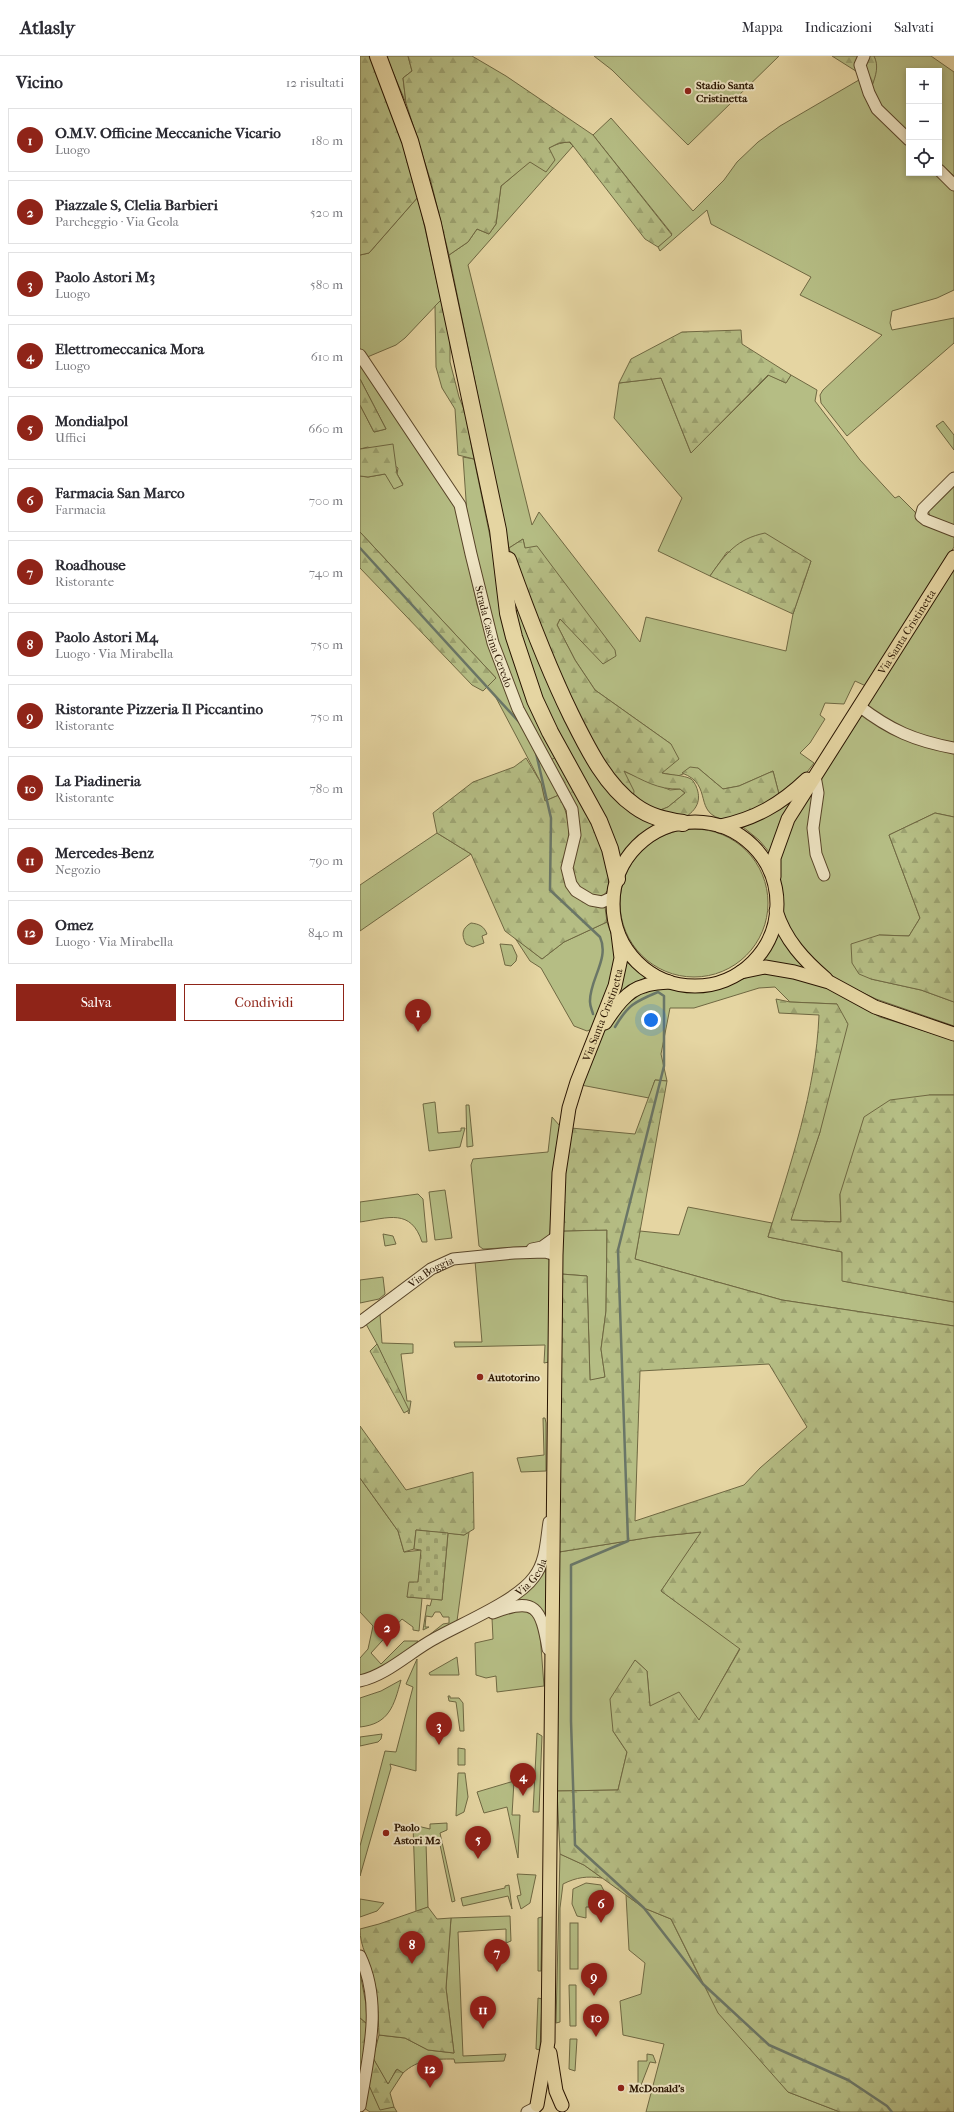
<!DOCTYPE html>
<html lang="it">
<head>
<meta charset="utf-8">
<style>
	:root { --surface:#fff; --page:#f7f7f7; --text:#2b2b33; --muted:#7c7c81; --line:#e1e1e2; --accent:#8f2418 }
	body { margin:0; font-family:"IM FELL French Canon",serif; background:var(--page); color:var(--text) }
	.controls { position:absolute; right:12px; top:12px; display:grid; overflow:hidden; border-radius:0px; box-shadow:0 2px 6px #0003 }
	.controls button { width:36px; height:36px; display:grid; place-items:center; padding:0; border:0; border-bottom:1px solid var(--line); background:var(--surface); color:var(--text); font:20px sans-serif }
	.you { position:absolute; left:291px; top:964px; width:14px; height:14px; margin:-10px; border:3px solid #fff; border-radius:50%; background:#1a73e8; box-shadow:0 0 0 6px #1a73e833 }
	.badge { display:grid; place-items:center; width:26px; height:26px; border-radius:50%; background:var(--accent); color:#fff; font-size:13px; font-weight:700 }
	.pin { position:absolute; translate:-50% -33px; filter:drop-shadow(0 1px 2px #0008) }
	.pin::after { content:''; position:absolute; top:21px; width:14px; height:12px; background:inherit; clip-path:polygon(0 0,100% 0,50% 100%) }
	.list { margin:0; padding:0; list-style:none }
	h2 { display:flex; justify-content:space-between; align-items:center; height:52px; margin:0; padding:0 16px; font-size:17px }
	h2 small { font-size:13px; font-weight:400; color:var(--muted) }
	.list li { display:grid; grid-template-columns:26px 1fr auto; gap:12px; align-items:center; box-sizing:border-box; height:64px; margin:0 8px 8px; padding:0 8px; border:1px solid var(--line); border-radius:0px }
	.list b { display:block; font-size:15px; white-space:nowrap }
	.list p { margin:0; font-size:13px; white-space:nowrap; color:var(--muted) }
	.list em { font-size:13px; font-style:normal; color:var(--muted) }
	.actions { display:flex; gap:8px; padding:12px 16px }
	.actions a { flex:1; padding:9px 0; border:1px solid var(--accent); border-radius:0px; text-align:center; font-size:14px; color:var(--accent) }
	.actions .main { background:var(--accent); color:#fff }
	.icon { flex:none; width:22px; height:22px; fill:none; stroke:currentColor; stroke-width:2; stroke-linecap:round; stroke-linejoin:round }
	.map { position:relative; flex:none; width:594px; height:2056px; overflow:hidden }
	header { display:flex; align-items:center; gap:24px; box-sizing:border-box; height:56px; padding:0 20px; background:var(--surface); border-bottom:1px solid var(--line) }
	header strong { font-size:19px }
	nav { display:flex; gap:22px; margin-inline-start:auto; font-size:14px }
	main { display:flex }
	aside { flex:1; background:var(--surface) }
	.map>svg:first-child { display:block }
	.grass { fill:#b5bd84; stroke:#6f6842 }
	.forest { fill:url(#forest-firs); stroke:#6f6842; fill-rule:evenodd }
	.cemetery { fill:url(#cemetery-stones); stroke:#6f6842 }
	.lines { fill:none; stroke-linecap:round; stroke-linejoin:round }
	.stream { stroke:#6a7667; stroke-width:2.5 }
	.minor-casing { stroke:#584428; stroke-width:13 }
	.major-casing { stroke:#291400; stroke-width:15 }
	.highway-casing { stroke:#291400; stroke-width:18 }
	.minor { stroke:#eee4c3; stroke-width:11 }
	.major { stroke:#e5d5a2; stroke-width:13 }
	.highway { stroke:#e5d5a2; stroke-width:16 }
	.poi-dot { fill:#8f2418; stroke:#eee4c3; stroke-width:1.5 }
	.labels { text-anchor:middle; stroke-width:4; stroke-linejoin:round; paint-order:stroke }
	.poi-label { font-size:11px; font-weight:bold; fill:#291400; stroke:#eee4c3; text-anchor:start }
	.street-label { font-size:11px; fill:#291400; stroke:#eee4c3 }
</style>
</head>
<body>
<header>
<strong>Atlasly</strong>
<nav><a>Mappa</a><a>Indicazioni</a><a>Salvati</a></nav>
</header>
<main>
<aside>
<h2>Vicino<small>12 risultati</small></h2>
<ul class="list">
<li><span class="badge">1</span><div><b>O.M.V. Officine Meccaniche Vicario</b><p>Luogo</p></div><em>180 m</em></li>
<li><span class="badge">2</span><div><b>Piazzale S, Clelia Barbieri</b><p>Parcheggio · Via Geola</p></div><em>520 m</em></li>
<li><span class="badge">3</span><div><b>Paolo Astori M3</b><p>Luogo</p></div><em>580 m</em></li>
<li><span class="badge">4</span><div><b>Elettromeccanica Mora</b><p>Luogo</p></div><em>610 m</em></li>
<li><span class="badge">5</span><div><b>Mondialpol</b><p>Uffici</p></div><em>660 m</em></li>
<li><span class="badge">6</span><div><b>Farmacia San Marco</b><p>Farmacia</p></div><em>700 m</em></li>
<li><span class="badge">7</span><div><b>Roadhouse</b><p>Ristorante</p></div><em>740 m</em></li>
<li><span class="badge">8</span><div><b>Paolo Astori M4</b><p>Luogo · Via Mirabella</p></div><em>750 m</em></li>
<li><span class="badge">9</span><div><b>Ristorante Pizzeria Il Piccantino</b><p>Ristorante</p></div><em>750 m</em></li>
<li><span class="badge">10</span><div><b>La Piadineria</b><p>Ristorante</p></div><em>780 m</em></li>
<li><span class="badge">11</span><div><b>Mercedes-Benz</b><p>Negozio</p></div><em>790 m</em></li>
<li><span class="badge">12</span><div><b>Omez</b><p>Luogo · Via Mirabella</p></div><em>840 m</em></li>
</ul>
<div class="actions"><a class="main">Salva</a><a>Condividi</a></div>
</aside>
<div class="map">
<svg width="594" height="2056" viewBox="0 0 594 2056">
	<defs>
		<pattern id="forest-firs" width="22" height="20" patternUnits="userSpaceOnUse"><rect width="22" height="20" fill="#b5bd84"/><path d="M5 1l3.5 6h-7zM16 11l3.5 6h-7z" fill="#9ca270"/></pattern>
		<pattern id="cemetery-stones" width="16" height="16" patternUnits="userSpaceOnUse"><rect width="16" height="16" fill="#b5bd84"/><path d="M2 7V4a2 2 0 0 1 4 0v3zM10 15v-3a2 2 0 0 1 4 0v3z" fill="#9ca270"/></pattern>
	</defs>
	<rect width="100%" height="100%" fill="#e5d5a2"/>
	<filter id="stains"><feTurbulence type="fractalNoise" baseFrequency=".005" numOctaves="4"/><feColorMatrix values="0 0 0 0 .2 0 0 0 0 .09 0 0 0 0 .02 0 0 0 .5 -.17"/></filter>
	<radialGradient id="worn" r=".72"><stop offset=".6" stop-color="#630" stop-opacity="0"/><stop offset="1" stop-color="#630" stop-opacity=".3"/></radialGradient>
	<g class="grass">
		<polygon points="26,0 48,0 52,15 43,22 46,47"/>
		<polygon points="234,0 419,0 328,89 252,14"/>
		<path d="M514,0H571L594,16V120L579,106V15H549V78C536,66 510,50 512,30C514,18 519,12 514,0Z"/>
		<polygon points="504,21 508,39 549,89 549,117 578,117 594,133 594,234 577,242 532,255 530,267 532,274 594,262 594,287 487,380 461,347 460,339 463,334 522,279 440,239 451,221 351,168 347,154 300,195 298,191 312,178 233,79 251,62 333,155 364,124 377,106 398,86 420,70"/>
		<path d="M209,86L213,90L108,209L172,469L179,456L280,586L286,561L426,595L433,558L451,505L367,496L350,520L298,495L322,442L254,362L259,327L301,322L331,397L409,319L426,327L431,319L457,334L455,345L500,404L535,442L539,440L555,456L560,464L594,479V491L506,630L495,625L484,648L465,647L460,659L465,663L450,687L440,697L454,707L444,720L420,742L413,715L379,730L363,733L338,712L318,720L302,717L311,688L235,634L215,604L197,569L200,563L214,577L165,492L163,483L149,492L89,199L108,186L117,173L129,178L136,168L141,130C161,115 183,87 209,86Z"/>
		<polygon points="58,141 81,244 45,282 36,289 5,302 0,293 0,199 9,197"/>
		<polygon points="0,303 97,450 117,549 135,605 199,739 185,745 181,727 134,638 127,631 136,622 0,476 0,420 8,421 25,418 43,428 37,418 38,412 8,391 0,393 0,349 14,376 26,373 0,323"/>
		<polygon points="583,365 594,379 594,394 576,370"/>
		<polygon points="103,401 114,403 138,519 199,699 188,706 162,654 134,584 107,458"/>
		<polygon points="594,426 594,470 570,461 568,453"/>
		<polygon points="594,512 594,761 575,757 529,779 560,862 549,880 519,879 511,923 561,934 594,946 594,970 516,943 476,924 439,892 422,859 418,801 425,781 461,718"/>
		<path d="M155,554L161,556L227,693L299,767C283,779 267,790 258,808L174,636Z"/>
		<polygon points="263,715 310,734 320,733 325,737 308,751 298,755 273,744"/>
		<polygon points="428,746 429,749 419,768 410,797 399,784 383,771 398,765"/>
		<circle cx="334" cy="847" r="74"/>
		<polygon points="77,777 111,798 0,875 0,829"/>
		<polygon points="247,866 256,891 255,914 232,973 227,975 214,970 181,912 170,905 155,882 182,903 204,886"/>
		<path d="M111,867C119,868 124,870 127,878L122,880L124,887L113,891L106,888C101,879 102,872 111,867Z"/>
		<polygon points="417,875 447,915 398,907 411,891"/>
		<polygon points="140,888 152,889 157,900 156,905 151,910 145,909"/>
		<polygon points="267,906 286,922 278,925 255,945"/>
		<path d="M397,918L428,919L463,930L520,961L594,984V1039H569L480,1138L481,1166L430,1164L460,1076L477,948L430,946L415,931L399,932L334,952H310L301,998L307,1025L295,1024L289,1042L221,1029C234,995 251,943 290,932C308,927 329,937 348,934C365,932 380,923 397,918Z"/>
		<polygon points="75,1046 78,1077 101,1075 101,1072 105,1072 100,1091 69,1095 63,1048"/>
		<polygon points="106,1049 109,1049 113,1090 107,1091"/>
		<polygon points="192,1061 200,1070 196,1093 191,1177 187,1184 178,1190 123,1193 119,1190 111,1109 113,1103 188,1096"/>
		<polygon points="85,1134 92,1182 75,1184 69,1136"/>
		<path d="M58,1138L63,1143L67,1186H62C51,1152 28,1162 0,1166V1146Z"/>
		<polygon points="328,1151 412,1167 408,1181 482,1196 483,1225 594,1246 594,1270 422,1244 275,1203 280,1175 319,1179"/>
		<polygon points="247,1174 246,1255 241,1293 245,1321 230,1325 227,1220 201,1218 202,1175"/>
		<polygon points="23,1178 33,1180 36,1188 25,1190"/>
		<polygon points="181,1198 192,1204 189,1306 184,1307 185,1289 95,1291 94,1286 122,1286 115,1205"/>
		<polygon points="23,1221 25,1238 19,1243 0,1247 0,1224"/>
		<polygon points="20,1258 22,1287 53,1288 53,1297 41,1298 47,1345 51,1345 49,1358 17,1288 6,1268"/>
		<polygon points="183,1362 185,1362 186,1367 186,1415 161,1416 157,1402 184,1399"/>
		<polygon points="0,1422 38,1475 44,1496 62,1494 58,1526 47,1541 62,1542 59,1575 53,1574 53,1571 42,1563 11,1597 21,1608 44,1585 58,1585 56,1589 26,1610 0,1621 0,1602 8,1593 13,1570 0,1556"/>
		<polygon points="109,1476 97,1565 87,1572 85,1571 68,1580 83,1568 89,1567 89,1561 83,1561 80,1556 75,1556 72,1561 66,1560 65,1571 69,1571 63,1574 67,1549 70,1550 72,1543 82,1544 88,1477 104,1479"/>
		<polygon points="342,1476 301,1535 380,1592 339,1665 290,1651 287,1615 275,1604 253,1675 267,1696 258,1734 197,1735 199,1496 292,1481"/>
		<polygon points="188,1496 188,1565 181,1557 146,1548"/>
		<polygon points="164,1553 179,1565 184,1630 137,1636 136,1620 126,1622 116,1619 115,1587 133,1583 132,1562 143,1556"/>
		<polygon points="97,1601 99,1619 70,1619 69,1617"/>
		<polygon points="57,1603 56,1715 30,1708 31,1712 0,1820 0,1790 25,1695 36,1696 53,1631 46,1628"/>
		<path d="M41,1624C34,1650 29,1668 0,1671V1642L21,1635Z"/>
		<polygon points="88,1640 90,1640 90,1642 99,1642 103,1647 104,1675 100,1675 96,1646 89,1645"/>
		<polygon points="177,1677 182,1680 179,1756 173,1756"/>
		<polygon points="22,1678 21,1683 18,1686 0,1690 0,1681"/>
		<polygon points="98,1692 105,1693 105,1709 98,1709"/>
		<polygon points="98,1717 105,1717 108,1741 104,1756 96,1760"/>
		<polygon points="154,1725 152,1759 160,1759 158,1802 147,1751 124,1757 117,1736"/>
		<polygon points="87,1767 87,1774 80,1777 95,1845 92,1846 79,1784 66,1787 68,1851 56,1856 53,1769 70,1773 70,1768"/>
		<path d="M200,1798L224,1809L242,1822C227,1820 217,1821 203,1828L200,1852V1966L196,1967Z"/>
		<polygon points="157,1818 176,1819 170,1847 161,1853 157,1840 161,1839"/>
		<polygon points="226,1827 241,1829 244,1835 242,1851 226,1851 226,1862 217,1860 212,1848 213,1833"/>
		<polygon points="149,1829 152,1853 148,1840 103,1850 101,1842 145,1832 145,1830"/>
		<polygon points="266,1839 284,1852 311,1863 343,1928 428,2036 480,2056 286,2056 304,1988 263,1979 260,1945 281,1938 285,1907 269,1894"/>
		<polygon points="0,1843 24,1847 17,1855 0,1861"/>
		<path d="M150,1860L151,1885L146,1887V1873L98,1876L103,2000L146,1998L144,2005L95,2007L94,2003C74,2003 58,2003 43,2017L36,2014L28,2029L13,2002L19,1979L45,1982L68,1994L94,1997L86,1932L91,1862Z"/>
		<polygon points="182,1861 181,1915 178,1915 178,1862"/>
		<rect x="210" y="1867" width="8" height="46"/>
		<polygon points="0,1917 6,1948 7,1968 0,1962"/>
		<polygon points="209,1929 216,1929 216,1970 210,1970"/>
		<polygon points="178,1942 182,1943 180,1994 176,1993"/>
		<polygon points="210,1983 217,1983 215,2015 209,2013"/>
		<polygon points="287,1998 293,1999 296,2007 290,2006 278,2037 278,2005 287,2005"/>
		<polygon points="8,2027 20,2053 34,2051 37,2056 10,2056 4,2052"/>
	</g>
	<g class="forest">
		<path d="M0,0H9C32,44 48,93 58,141L9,197L0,199Z"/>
		<polygon points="48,0 112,0 146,20 233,79 312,179 298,191 285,183 210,86 199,87 189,92 195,104 186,116 170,106 141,130 136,168 129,178 117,173 108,186 89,199 71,126 46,47 43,22 52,15"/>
		<path d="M472,0H514C519,10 516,19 512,30L510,24Z"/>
		<polygon points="81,244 90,276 90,306 99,341 105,356 114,403 98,399 95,353 82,332 76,311 75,250"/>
		<polygon points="381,274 382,288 431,319 426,327 408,319 331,397 301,322 259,327 271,303 322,276"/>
		<polygon points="0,323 26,373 14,376 0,349"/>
		<polygon points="33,388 37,418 43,429 34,433 25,418 8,421 0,420 0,393"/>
		<polygon points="0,476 136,622 123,635 112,629 0,512"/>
		<path d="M405,477L451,505L433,558L350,520C366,497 377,483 405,477Z"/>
		<path d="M163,483L165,492L177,490L255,594L256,600L243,608L200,563L197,569L215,604L235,634L311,688L319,703L302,717C310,719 324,719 331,723C333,724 335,728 336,730C342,744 337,754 324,762L298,755L308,751L325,737L320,733C298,734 283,724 264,715L274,735L273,744L225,679L155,511L149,492Z"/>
		<polygon points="199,699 224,747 250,814 248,834 244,839 237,842 220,834 209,815 217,777 188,706"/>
		<path d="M166,702L181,727L185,745L199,739C213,769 209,780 204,811L229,847L245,851L247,866L204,886L182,903L145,875L111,798L77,777L73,757L113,726L154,711Z"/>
		<path d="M330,711L338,712L363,733L379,730L413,715L420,742L366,764C331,758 355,729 322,717Z"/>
		<polygon points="575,757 594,761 594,946 561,934 511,923 499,918 492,907 491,888 519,879 549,880 560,862 529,779"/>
		<path d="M416,943L430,946L477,948L488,968L460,1076L431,1164L481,1166L480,1138L504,1061L530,1044L569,1039H594V1246L482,1225V1196L408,1181C430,1109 456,1035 459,959L419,957Z"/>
		<path d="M295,1024L307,1025L275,1203L422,1244L594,1270V2056H480L428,2036L358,1957L311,1863L284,1852L224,1809L200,1798L197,1735L258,1734L267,1696L253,1675L250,1643L275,1604L287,1615L290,1650L319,1636L339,1664L380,1593L301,1535L341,1476L292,1481L199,1496L201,1218L227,1220L230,1324L245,1321L241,1293L246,1255L247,1174L202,1175L203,1123L211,1072L275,1078ZM409,1308L447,1371L400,1412L384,1429L275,1465L280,1315Z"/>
		<polygon points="17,1288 49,1354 44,1357 10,1295"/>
		<polygon points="0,1370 46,1434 113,1416 114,1473 104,1479 56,1474 54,1493 44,1496 38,1475 0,1422"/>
		<path d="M68,1851L77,1863L91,1862L86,1932L94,1997L68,1994L45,1982L19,1979C18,1959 18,1940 13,1920C9,1902 0,1892 0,1873L19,1868Z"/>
		<polygon points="0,1962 7,1968 0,2039"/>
		<polygon points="13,2002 28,2028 37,2013 43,2017 30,2037 34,2051 20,2054 8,2027"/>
	</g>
	<polygon class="cemetery" points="56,1474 88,1477 82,1544 47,1541 49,1526 58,1526 61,1494 54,1493"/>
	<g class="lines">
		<g class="stream">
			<polyline points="0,492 160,667"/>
			<path d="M176,697L191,762L190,834L240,881C250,903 229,924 230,946C230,950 232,954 233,958"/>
			<path d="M255,971C268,949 274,946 298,936L304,940V1010L258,1194L268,1485L211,1509V1665L215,1789L284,1852L343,1928L409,1989L488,2024L527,2050L532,2056"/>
		</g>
		<defs>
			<g id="minor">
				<polyline points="504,0 500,9 509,37 517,53 549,84"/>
				<polyline points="579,114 594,129"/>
				<path id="s1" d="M0,299L100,449L111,498L133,587L158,653L212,753L215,779L207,812L211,828L216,835L231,844L242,846L253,841"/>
				<polyline points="594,422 563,453 561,460 566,464 594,475"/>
				<path d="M499,650C530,674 555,685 594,692"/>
				<polyline points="455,720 458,737 453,772 455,789 456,798 464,819"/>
				<polyline points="172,1193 182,1191 196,1181"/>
				<path id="s2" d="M0,1266L71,1213L93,1203L154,1197L185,1196L196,1199"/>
				<path d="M133,1557C176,1540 181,1552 188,1593"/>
				<path id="s3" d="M0,1625C27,1619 50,1596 74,1583C100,1568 157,1545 174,1521C186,1506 186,1485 189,1466"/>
				<path d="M0,1900C23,1948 8,2001 0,2050"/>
				<polyline points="167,2056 175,2052"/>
			</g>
			<g id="major">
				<circle cx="335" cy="848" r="82"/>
				<path d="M360,770C395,763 421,748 447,723"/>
				<path id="s4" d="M414,821V802L428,763L594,501"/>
				<path d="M416,855C425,884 444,904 466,923"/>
				<polyline points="381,916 405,911 434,916 469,926 515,951 594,978"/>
				<path d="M245,967C254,953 267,934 284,930C292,927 301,927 309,926"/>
				<polyline points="190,1997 196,2035 202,2049"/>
				<path id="s5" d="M177,2049L188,1986L196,1199L199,1117L209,1052L217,1026L255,930L261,902L258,878"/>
			</g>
			<g id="highway">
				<polyline points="18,0 50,85 73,168 138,474 148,557 154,581 175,644 190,676 239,765 250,793 257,823"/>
				<path d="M148,504C167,557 186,608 211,659C227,691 245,729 275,750C290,761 305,764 323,767"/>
			</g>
		</defs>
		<use href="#minor" class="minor-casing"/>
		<use href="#major" class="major-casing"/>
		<use href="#highway" class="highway-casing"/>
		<use href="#minor" class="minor"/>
		<use href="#major" class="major"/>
		<use href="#highway" class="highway"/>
	</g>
	<g class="poi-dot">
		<circle cx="328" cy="35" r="4"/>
		<circle cx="120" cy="1321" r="4"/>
		<circle cx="26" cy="1777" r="4"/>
		<circle cx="261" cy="2032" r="4"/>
	</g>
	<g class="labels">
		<g class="poi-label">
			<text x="336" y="33">Stadio Santa<tspan x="336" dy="13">Cristinetta</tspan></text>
			<text x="128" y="1325">Autotorino</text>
			<text x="34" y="1775">Paolo<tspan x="34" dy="13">Astori M2</tspan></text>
			<text x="269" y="2036">McDonald's</text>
		</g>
		<g class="street-label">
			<text dy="4" stroke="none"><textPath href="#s4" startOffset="282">Via Santa Cristinetta</textPath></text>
			<text dy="4" stroke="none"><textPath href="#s1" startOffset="316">Strada Cascina Ceredo</textPath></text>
			<text dy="4" stroke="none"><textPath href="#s5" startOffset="1098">Via Santa Cristinetta</textPath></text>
			<text dy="4" stroke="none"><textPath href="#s2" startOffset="87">Via Boggia</textPath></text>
			<text dy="4" stroke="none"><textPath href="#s3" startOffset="202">Via Geola</textPath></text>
		</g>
	</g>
	<rect width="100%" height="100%" filter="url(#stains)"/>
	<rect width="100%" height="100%" fill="url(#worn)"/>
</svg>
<div class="controls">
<button>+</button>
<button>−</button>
<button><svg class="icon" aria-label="locate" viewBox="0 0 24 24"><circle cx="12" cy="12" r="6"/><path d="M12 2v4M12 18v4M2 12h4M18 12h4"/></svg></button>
</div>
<div class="you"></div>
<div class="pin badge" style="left:58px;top:976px">1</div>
<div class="pin badge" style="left:27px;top:1591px">2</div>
<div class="pin badge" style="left:79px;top:1689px">3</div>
<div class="pin badge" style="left:163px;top:1740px">4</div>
<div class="pin badge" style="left:118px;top:1803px">5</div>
<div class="pin badge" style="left:241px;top:1867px">6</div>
<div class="pin badge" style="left:137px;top:1916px">7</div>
<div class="pin badge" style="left:52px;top:1908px">8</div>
<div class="pin badge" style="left:234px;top:1940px">9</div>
<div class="pin badge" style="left:236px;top:1981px">10</div>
<div class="pin badge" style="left:123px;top:1973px">11</div>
<div class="pin badge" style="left:70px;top:2032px">12</div>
</div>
</main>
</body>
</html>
